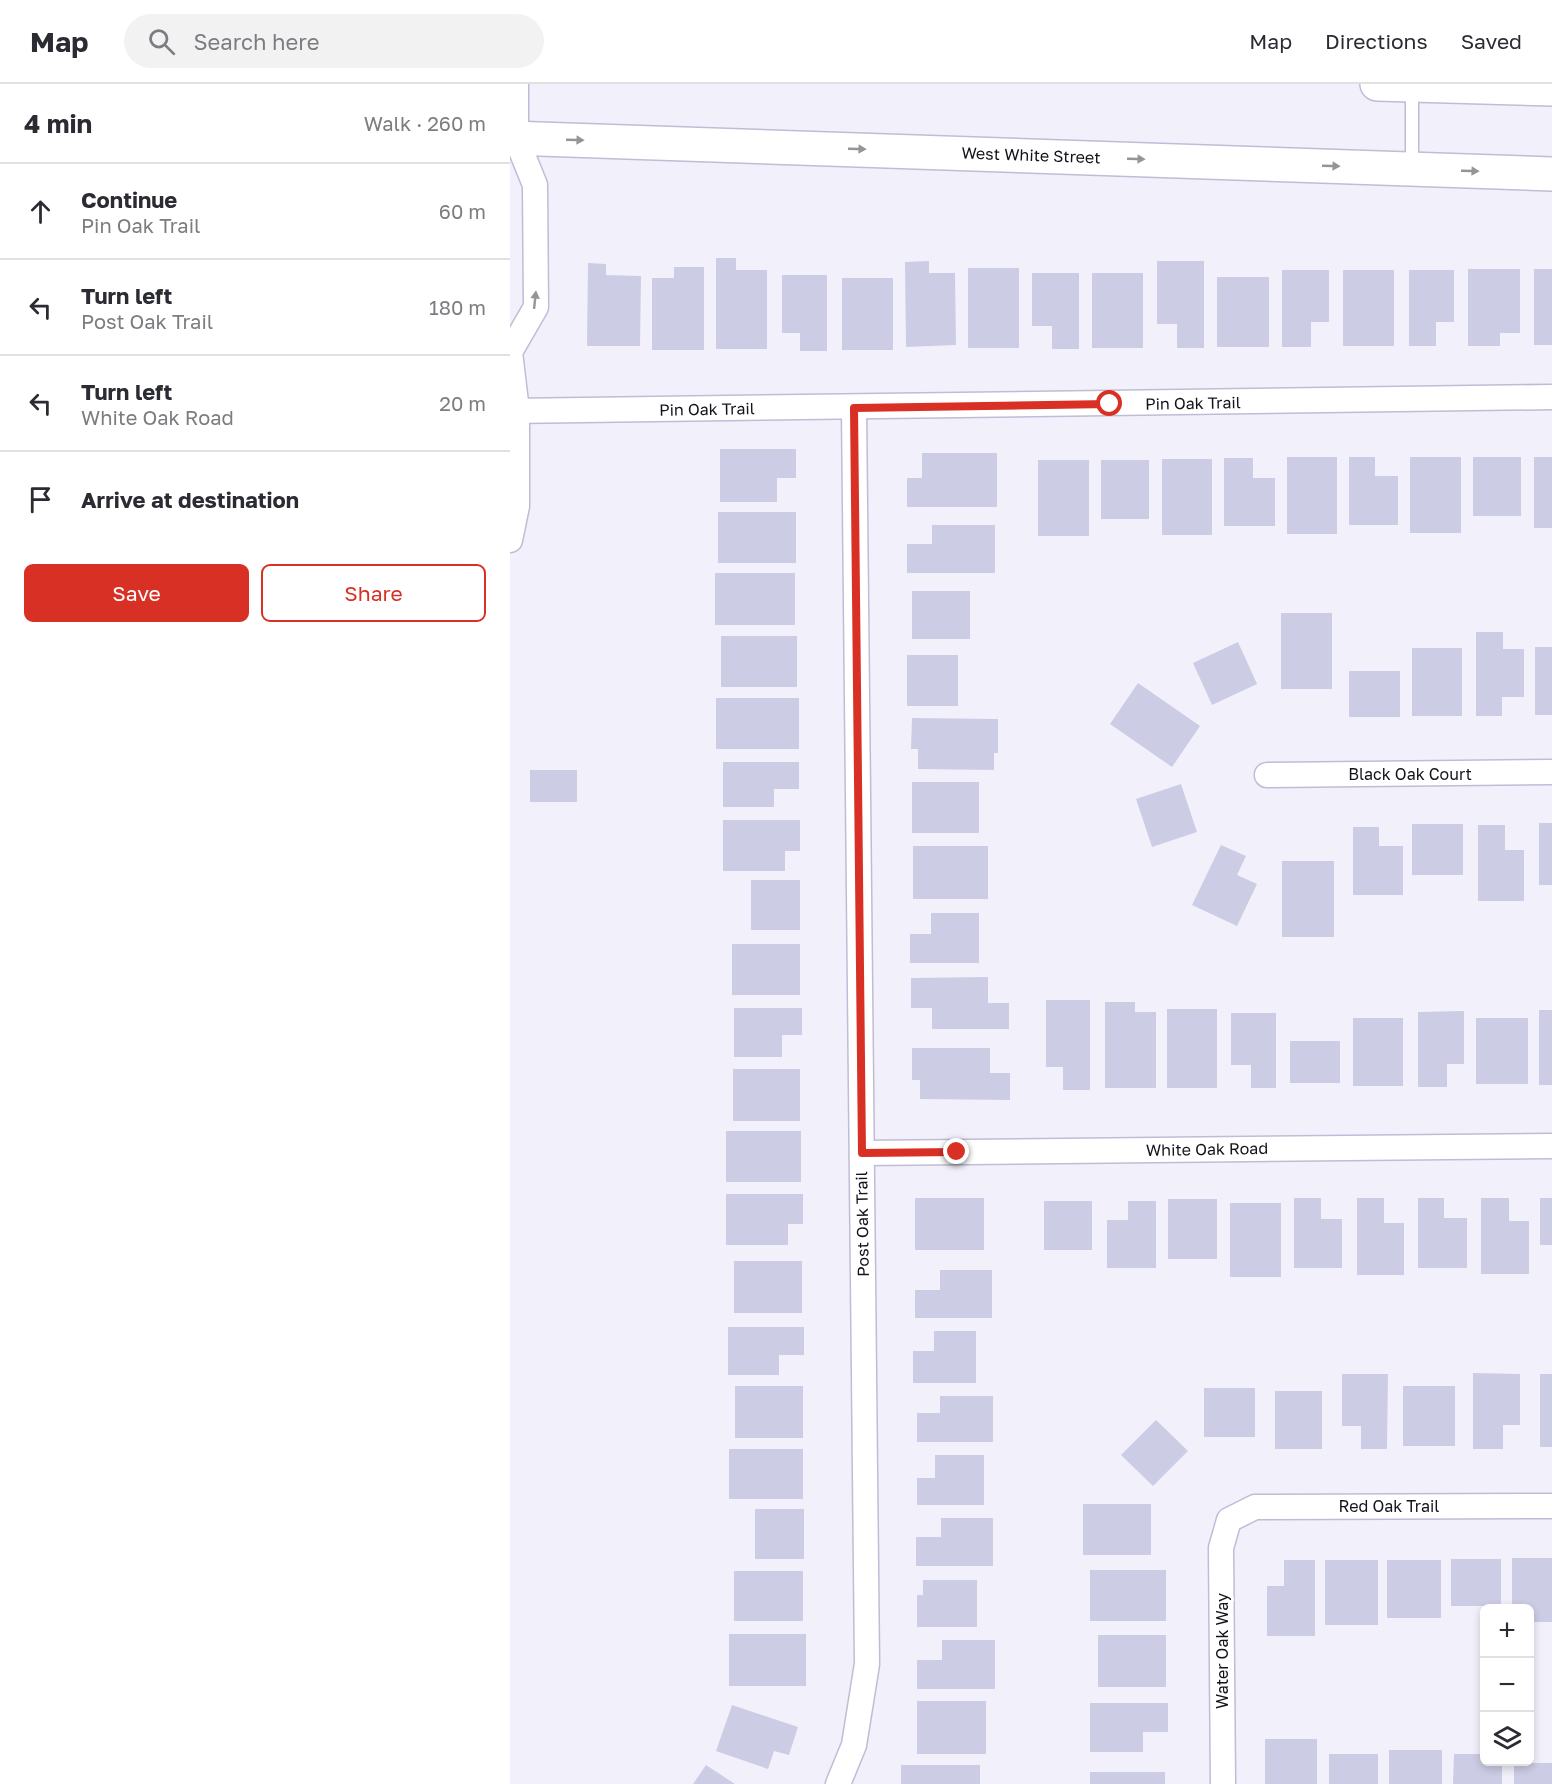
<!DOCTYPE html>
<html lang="en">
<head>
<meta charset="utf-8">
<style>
	:root { --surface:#fff; --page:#f2f2f3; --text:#2b2b33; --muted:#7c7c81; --line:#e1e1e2; --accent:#d93025 }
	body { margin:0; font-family:"Golos Text",sans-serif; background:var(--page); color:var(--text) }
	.controls { position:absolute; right:18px; bottom:18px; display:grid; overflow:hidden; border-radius:9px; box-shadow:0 3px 9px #0003 }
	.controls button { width:54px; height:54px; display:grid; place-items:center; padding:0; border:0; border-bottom:2px solid var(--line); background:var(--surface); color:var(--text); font:30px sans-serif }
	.stop { position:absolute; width:18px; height:18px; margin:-14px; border:4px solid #d93025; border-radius:50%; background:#fff }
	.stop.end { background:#d93025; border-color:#fff; box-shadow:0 2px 6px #0008 }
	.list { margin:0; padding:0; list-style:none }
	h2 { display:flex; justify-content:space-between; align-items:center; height:78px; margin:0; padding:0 24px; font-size:26px }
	h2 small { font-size:20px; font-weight:400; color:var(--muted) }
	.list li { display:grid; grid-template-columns:39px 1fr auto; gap:18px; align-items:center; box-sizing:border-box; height:96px; padding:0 24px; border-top:2px solid var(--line) }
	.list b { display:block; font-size:22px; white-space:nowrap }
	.list p { margin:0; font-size:20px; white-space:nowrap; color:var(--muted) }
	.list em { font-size:20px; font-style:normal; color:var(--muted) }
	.actions { display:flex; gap:12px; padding:18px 24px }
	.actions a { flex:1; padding:14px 0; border:2px solid var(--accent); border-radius:9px; text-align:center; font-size:21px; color:var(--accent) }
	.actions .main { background:var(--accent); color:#fff }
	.icon { flex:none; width:33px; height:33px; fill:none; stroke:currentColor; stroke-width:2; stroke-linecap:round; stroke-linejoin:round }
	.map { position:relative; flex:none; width:1042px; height:1700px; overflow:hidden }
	header { display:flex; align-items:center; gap:36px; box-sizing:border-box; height:84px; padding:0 30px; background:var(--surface); border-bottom:2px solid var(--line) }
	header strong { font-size:28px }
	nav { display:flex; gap:33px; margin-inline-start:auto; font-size:21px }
	.search { width:420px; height:54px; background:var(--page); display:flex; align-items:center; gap:15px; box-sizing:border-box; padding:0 21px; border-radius:33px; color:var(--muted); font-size:22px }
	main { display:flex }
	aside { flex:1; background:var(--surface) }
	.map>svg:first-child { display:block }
	.building { fill:#cccce5 }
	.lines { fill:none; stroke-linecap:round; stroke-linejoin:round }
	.service-casing { stroke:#c0bcd5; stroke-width:15 }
	.minor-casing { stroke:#c0bcd5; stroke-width:27 }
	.secondary-casing { stroke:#c0bcd5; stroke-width:36 }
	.service { stroke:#fff; stroke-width:12 }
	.minor { stroke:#fff; stroke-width:24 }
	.secondary { stroke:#fff; stroke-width:33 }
	.oneway { fill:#959598 }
	.route { stroke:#d93025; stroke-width:8 }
	.labels { text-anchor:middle; stroke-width:6; stroke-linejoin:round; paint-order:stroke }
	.street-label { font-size:16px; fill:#14131b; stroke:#fff }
</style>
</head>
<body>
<header>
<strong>Map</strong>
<div class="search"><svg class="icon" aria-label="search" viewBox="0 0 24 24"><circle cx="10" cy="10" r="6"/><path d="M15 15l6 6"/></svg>Search here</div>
<nav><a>Map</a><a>Directions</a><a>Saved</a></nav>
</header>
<main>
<aside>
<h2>4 min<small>Walk · 260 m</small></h2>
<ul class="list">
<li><svg class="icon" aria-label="ahead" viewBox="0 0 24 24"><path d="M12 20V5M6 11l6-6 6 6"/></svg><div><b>Continue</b><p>Pin Oak Trail</p></div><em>60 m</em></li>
<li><svg class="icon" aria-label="left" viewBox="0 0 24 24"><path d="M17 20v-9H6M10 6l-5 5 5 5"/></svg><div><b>Turn left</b><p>Post Oak Trail</p></div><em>180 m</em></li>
<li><svg class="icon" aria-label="left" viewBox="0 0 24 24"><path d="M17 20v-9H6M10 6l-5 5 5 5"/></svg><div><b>Turn left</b><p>White Oak Road</p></div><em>20 m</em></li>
<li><svg class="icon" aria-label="arrive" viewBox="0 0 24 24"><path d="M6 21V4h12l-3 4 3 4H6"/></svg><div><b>Arrive at destination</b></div></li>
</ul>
<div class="actions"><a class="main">Save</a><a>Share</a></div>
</aside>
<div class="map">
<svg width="1042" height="1700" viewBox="0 0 1042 1700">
	<rect width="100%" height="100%" fill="#f2f1fb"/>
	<g class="building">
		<polygon points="206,174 226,174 226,186 257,186 257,265 206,265"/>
		<polygon points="419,177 419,189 445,189 446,261 396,263 395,178"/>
		<polygon points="647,177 694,177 694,264 667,264 667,240 647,240"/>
		<polygon points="78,179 96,180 96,191 131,192 130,262 77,262"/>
		<polygon points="164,183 194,183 194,266 142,266 142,194 164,194"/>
		<rect x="458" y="184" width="51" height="80"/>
		<polygon points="958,185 1010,185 1010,249 990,249 990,262 958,262"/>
		<rect x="1024" y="185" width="18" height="76"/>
		<polygon points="772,186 819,186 819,238 801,238 801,263 772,263"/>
		<rect x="833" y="186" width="51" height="76"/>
		<polygon points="899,186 944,186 944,238 926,238 926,262 899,262"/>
		<polygon points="522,189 569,189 569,265 542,265 542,242 522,242"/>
		<rect x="582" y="189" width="51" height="75"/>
		<polygon points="272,191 317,191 317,267 290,267 290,249 272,249"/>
		<rect x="707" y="193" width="52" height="70"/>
		<rect x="332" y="194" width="51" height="72"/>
		<polygon points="210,365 286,365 286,394 267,394 267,418 210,418"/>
		<polygon points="412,369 487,369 487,423 397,423 397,394 412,394"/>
		<rect x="777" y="373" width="50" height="77"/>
		<polygon points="839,373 865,373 865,392 888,392 888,441 839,441"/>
		<rect x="900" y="373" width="51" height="76"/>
		<rect x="963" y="373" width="48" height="59"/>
		<rect x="1024" y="373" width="18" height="71"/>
		<polygon points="714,374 743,374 743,394 765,394 765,442 714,442"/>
		<rect x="652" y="375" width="50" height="76"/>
		<rect x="528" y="376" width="51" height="76"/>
		<rect x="591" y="376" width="48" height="59"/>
		<rect x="208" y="428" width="78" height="51"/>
		<polygon points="422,441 485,441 485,489 397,489 397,460 422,460"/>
		<rect x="205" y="489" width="80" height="52"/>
		<rect x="402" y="507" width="58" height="48"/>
		<rect x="771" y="529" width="51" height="76"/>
		<polygon points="966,548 993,548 993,565 1014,565 1014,613 992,613 992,632 966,632"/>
		<rect x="211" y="552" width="76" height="51"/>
		<polygon points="728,558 747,600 702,621 683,579"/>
		<rect x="1025" y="563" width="17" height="68"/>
		<rect x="902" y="564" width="50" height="68"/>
		<rect x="397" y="571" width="51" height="51"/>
		<rect x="839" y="587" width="51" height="46"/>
		<polygon points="628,599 690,642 662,683 600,640"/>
		<rect x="206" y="614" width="83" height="51"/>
		<polygon points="402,634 488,635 488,669 484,669 484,686 408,685 408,665 401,665"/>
		<polygon points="213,678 289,678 289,705 264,705 264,723 213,723"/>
		<rect x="20" y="686" width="47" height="32"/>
		<rect x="402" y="698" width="67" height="51"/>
		<polygon points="671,700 687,748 642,763 626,715"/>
		<polygon points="213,736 290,736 290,767 275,767 275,787 213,787"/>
		<rect x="1029" y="739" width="13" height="62"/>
		<rect x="902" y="740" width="51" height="51"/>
		<polygon points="968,741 995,741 995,766 1014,766 1014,817 968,817"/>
		<polygon points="843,743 869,743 869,762 893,762 893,811 843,811"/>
		<polygon points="711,761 736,772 727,791 747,800 727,842 682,821"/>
		<rect x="403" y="762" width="75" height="53"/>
		<rect x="772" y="777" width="52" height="76"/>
		<rect x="241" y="796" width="49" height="50"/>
		<polygon points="421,829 469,829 469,879 400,879 400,850 421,850"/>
		<rect x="222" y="860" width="68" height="51"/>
		<polygon points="478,893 478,919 499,919 499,945 422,945 422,924 401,924 401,894"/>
		<polygon points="536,916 580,916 580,1006 553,1006 553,983 536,983"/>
		<polygon points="595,918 625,918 625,928 646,928 646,1004 595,1004"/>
		<polygon points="224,924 292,924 292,951 272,951 272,973 224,973"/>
		<rect x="657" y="925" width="50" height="79"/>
		<rect x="1029" y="926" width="13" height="75"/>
		<polygon points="954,927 954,980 937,980 937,1003 908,1003 908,928"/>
		<polygon points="721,929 766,929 766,1004 741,1004 741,981 721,981"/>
		<rect x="843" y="934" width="50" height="68"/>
		<rect x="966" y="934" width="52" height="66"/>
		<rect x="780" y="957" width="50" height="42"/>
		<polygon points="402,964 480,964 480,989 500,989 500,1016 410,1015 410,996 402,996"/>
		<rect x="223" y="985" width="67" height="52"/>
		<rect x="216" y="1047" width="75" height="51"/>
		<polygon points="216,1110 293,1110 293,1140 278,1140 278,1161 216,1161"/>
		<rect x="405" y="1114" width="69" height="52"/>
		<polygon points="784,1114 811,1114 811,1135 832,1135 832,1184 784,1184"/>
		<polygon points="847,1114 874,1114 874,1139 894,1139 894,1191 847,1191"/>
		<polygon points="908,1114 934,1114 934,1134 957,1134 957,1184 908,1184"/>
		<polygon points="971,1114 999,1114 999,1137 1019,1137 1019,1190 971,1190"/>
		<rect x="1030" y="1114" width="12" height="47"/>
		<rect x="658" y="1115" width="49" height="60"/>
		<rect x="534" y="1117" width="48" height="49"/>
		<polygon points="618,1117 646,1117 646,1184 597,1184 597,1136 618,1136"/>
		<rect x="720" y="1119" width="51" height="74"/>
		<rect x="224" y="1177" width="68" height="52"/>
		<polygon points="430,1186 482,1186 482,1234 405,1234 405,1206 430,1206"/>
		<polygon points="218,1243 294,1243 294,1271 269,1271 269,1291 218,1291"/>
		<polygon points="424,1247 466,1247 466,1299 403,1299 403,1267 424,1267"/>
		<polygon points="963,1289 1010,1290 1010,1341 993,1341 993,1365 963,1365"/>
		<polygon points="832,1290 878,1290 877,1365 851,1365 851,1342 832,1342"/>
		<rect x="1030" y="1290" width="12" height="73"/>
		<rect x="225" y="1302" width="68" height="52"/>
		<rect x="893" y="1302" width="52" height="60"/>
		<rect x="694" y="1304" width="51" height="49"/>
		<rect x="765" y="1307" width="47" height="58"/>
		<polygon points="430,1312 483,1312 483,1358 407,1358 407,1329 430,1329"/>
		<polygon points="646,1336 678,1367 643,1402 611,1371"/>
		<rect x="219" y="1365" width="74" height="50"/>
		<polygon points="425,1371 474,1371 474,1421 407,1421 407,1394 425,1394"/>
		<rect x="573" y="1420" width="68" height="51"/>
		<rect x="245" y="1425" width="49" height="50"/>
		<polygon points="431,1434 483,1434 483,1482 406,1482 406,1453 431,1453"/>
		<polygon points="1002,1474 1042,1474 1042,1538 1020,1538 1020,1524 1002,1524"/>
		<rect x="941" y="1475" width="50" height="47"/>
		<polygon points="774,1476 805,1476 805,1552 757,1552 757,1502 774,1502"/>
		<rect x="815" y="1476" width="53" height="65"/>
		<rect x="877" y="1476" width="54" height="58"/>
		<rect x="580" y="1486" width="76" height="51"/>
		<rect x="224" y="1487" width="69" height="50"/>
		<polygon points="413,1496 467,1496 467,1543 407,1543 407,1511 413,1511"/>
		<rect x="219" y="1550" width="77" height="52"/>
		<rect x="588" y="1551" width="68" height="52"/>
		<polygon points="432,1556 485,1556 485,1605 407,1605 407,1576 432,1576"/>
		<rect x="407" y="1617" width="69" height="53"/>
		<polygon points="580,1619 658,1619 658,1648 633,1648 633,1668 580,1668"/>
		<polygon points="222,1621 288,1643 279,1671 264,1667 258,1685 206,1667"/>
		<rect x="755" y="1655" width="52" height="45"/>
		<rect x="879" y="1666" width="53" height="34"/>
		<rect x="819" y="1670" width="49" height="30"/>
		<polygon points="944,1670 975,1670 975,1678 992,1678 992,1700 943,1700"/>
		<rect x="1004" y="1679" width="38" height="21"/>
		<polygon points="196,1681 225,1700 183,1700"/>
		<rect x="391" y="1681" width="79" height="19"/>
		<rect x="580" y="1688" width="75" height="12"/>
	</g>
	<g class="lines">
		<defs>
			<polyline id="service" points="902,83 902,2"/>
			<g id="minor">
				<polyline points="0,327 1042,313"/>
				<polyline points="0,456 7,422 7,327 0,268 26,223 25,101 6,54 6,0"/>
				<polyline points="757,691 1042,688"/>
				<polyline points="352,1069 1042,1062"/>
				<polyline points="328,1700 344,1661 357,1580 344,324"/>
				<polyline points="713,1700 711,1464 719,1436 745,1423 1042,1422"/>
			</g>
			<g id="secondary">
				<polyline points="867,0 1042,5"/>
				<polyline points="0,54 1042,90"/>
			</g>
		</defs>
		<use href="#service" class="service-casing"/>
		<use href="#minor" class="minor-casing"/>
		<use href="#secondary" class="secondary-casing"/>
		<use href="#service" class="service"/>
		<use href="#minor" class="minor"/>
		<use href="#secondary" class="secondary"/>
	</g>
	<defs><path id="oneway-solid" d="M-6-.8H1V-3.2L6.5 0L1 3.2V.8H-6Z" transform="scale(1.5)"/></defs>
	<g class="oneway">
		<use href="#oneway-solid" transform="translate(65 56) rotate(2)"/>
		<use href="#oneway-solid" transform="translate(347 65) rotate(2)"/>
		<use href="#oneway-solid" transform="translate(626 75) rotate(2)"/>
		<use href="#oneway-solid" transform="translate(821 82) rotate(2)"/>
		<use href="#oneway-solid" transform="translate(960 87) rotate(2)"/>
		<use href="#oneway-solid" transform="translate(25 216) rotate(-84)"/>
	</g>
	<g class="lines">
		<polyline class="route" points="447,1068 352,1069 344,324 600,320"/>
	</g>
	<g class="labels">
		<g class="street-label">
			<text transform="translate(521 71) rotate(2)" y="6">West White Street</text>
			<text transform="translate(683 319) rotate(-1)" y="6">Pin Oak Trail</text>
			<text transform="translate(197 325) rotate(-1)" y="6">Pin Oak Trail</text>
			<text x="900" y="696">Black Oak Court</text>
			<text transform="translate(697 1065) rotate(-1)" y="6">White Oak Road</text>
			<text transform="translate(352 1140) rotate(-91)" y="6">Post Oak Trail</text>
			<text x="879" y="1428">Red Oak Trail</text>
			<text transform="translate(712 1567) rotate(-90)" y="6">Water Oak Way</text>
		</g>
	</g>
</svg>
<div class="controls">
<button>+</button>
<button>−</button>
<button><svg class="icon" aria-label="layers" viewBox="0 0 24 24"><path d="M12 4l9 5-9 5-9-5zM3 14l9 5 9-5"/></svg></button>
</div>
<div class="stop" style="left:600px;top:320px"></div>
<div class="stop end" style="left:447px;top:1068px"></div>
</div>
</main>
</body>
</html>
